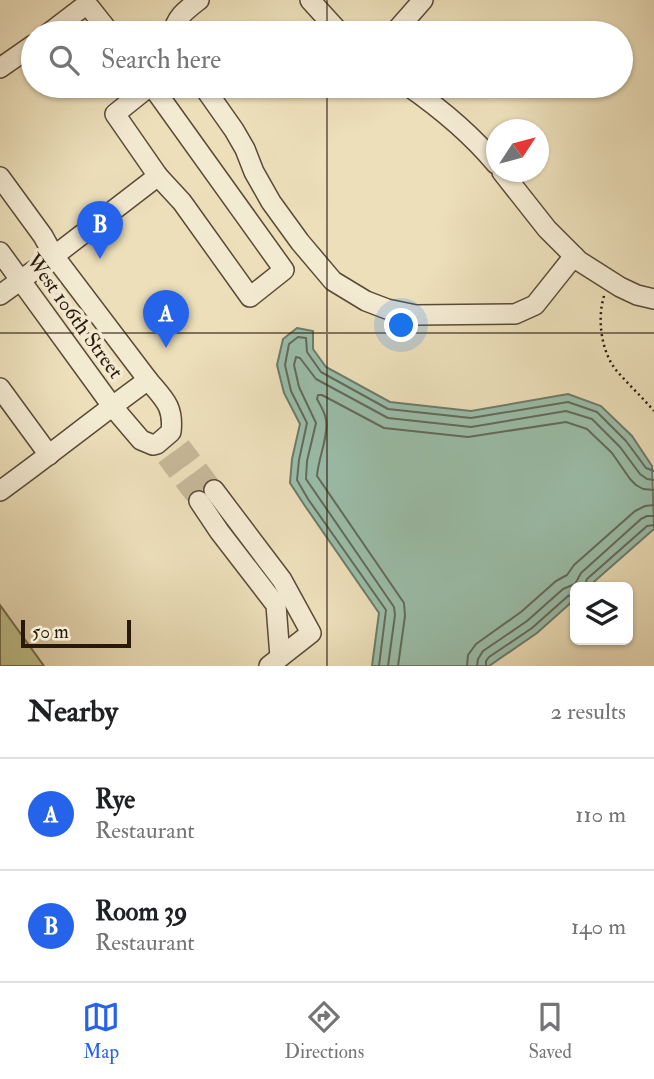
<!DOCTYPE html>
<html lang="en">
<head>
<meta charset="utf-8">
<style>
	:root { --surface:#fff; --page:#f2f2f2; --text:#202124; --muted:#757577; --line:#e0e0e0; --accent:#2563eb }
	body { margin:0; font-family:"IM FELL Double Pica",serif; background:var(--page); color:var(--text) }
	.controls { position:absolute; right:21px; bottom:21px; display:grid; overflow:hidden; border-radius:10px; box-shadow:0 2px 5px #0004 }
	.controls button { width:63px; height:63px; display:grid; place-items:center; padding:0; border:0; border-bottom:2px solid var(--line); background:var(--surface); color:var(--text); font:35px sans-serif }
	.compass { position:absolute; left:486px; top:119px; width:63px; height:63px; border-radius:50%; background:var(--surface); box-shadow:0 2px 5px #0004; rotate:54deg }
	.scale { position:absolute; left:21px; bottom:18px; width:110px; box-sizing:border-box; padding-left:7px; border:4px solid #29190b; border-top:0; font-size:19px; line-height:24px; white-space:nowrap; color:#29190b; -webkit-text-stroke:5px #f3ead2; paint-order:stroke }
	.you { position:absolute; left:402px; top:326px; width:24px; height:24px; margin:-18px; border:5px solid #fff; border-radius:50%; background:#1a73e8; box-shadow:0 0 0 10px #1a73e833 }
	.badge { display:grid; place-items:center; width:46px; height:46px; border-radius:50%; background:var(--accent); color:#fff; font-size:23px; font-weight:700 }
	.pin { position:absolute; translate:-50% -58px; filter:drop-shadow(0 2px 4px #0008) }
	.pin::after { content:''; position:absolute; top:37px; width:24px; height:21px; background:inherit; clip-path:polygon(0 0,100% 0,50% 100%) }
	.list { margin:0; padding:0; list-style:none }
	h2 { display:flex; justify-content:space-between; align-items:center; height:91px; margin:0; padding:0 28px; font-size:30px }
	h2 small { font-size:23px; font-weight:400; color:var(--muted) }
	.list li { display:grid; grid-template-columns:46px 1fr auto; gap:21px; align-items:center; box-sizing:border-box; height:112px; padding:0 28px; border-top:2px solid var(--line) }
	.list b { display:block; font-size:26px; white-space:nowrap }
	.list p { margin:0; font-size:23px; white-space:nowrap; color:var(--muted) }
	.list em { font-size:23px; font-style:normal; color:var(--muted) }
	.icon { flex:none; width:38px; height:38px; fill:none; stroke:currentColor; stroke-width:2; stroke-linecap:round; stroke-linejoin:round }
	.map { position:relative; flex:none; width:654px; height:666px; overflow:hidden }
	.search { position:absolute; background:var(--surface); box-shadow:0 2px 5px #0004; left:21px; right:21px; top:21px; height:77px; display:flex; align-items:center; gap:18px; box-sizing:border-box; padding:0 24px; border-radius:38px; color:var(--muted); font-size:26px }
	.sheet { height:315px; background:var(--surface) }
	nav { display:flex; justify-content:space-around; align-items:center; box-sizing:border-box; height:98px; border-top:2px solid var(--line); background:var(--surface); font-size:19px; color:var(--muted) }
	nav a { display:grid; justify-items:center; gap:4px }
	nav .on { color:var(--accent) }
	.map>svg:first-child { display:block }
	.green { fill:#bfc08b; stroke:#746c4b; stroke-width:2 }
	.water { fill:#9abda9; stroke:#6d7b6a; stroke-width:2 }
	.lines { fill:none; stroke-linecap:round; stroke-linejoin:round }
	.shore { stroke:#626b5a; stroke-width:2 }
	.minor-tunnel { stroke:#c5b797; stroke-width:19; stroke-dasharray:19 10; stroke-linecap:butt }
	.minor-casing { stroke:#5a4a37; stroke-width:22 }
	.path { stroke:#29190b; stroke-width:2.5; stroke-dasharray:2 3.5; stroke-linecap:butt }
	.minor { stroke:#f3ead2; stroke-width:19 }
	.grid { fill:none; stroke:#29190b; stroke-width:2; stroke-opacity:0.55 }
	.labels { text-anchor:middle; stroke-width:7; stroke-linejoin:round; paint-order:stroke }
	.street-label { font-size:21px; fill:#29190b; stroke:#f3ead2 }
</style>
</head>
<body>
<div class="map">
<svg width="654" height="666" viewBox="0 0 654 666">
	<rect width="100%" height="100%" fill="#ecdfba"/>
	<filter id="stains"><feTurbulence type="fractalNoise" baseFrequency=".00286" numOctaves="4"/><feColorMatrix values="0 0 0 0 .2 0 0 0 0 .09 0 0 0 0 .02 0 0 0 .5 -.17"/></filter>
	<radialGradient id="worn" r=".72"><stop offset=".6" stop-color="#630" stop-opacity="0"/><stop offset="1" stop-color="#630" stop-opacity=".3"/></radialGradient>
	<polygon class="green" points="0,605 44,666 0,666"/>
	<polygon class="water" points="297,328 313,331 313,349 326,367 390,402 471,411 568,394 601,406 632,436 652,466 654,529 588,587 575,587 575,599 537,633 489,666 372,666 379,613 303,503 290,483 292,459 300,424 284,393 277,365 283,339"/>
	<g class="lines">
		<g class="shore">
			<polyline points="584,587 587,579 647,526 654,525"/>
			<polyline points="379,666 386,610 308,499 297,480 299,460 307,423 291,391 285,365 289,344 298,337 306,338 307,352 321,372 388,409 471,418 568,402 597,412 626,441 646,468 654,471"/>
			<polyline points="388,666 395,615 394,607 306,479 307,461 316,423 299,387 294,365 296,357 300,358 316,379 388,418 471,427 566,411 592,419 620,447 640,474 647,479 654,480"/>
			<path d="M398,666L405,616L404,603L317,476C318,459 329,435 326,420C325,412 320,405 317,399L318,395H322L384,428L468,437L566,422L587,429L612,453L630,479L636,485L643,489L654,490"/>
			<polyline points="467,666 468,655 476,644 521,612 556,581 567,575 574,565 635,511 645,506 654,505"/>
			<polyline points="477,666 478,659 483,651 527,621 563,589 575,584 581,573 641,519 647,516 654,516"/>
			<polyline points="486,666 486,661 489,657 532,628 568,596 575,594"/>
		</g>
		<g class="minor-tunnel">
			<polyline points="181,446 214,490"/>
			<polyline points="166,457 199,501"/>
		</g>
		<defs>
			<g id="minor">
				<polyline points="310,0 340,33"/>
				<polyline points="49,33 87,4 110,33"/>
				<path d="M173,33C176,17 186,10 199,0"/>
				<polyline points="394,33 423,0"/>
				<polyline points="0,68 33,45"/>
				<polyline points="150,86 115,114 158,176 182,202 250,297 284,270 152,86"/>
				<polyline points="203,86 234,130 245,149 254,172 271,202 300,242 333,281 366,301 387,309 416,315 515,314 535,305 574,256"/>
				<path d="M408,86C441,109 471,134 496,164"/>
				<polyline points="502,172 547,229 579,261 620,287 637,295 654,299"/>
				<polyline points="0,177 43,236 54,256 148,380"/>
				<path d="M0,252L112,406L141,440L153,445L157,444L171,432C174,406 164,399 148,380C98,416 50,455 0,491"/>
				<polyline points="0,295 54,256 158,176"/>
				<polyline points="0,388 49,455"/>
				<polyline points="214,490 282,580 311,633 269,666"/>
				<polyline points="199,501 219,531 276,605 280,657"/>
			</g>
		</defs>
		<use href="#minor" class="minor-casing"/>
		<path class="path" d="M604,296C597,319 601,351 616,370C628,384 642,397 654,411"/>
		<use href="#minor" class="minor"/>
	</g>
	<path class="grid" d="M327,0V33M327,86V666M0,333H654"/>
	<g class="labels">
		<g class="street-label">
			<text transform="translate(75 316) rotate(54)" y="7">West 106th Street</text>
		</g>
	</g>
	<rect width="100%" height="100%" filter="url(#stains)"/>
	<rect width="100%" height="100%" fill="url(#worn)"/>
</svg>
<div class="controls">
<button><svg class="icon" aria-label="layers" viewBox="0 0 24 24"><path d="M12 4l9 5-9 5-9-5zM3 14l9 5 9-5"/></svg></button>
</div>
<svg class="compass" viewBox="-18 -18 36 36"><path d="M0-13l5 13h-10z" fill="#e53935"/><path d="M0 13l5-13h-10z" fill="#757577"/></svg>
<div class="scale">50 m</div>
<div class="you"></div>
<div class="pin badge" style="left:166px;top:348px">A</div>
<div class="pin badge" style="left:100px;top:259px">B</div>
<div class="search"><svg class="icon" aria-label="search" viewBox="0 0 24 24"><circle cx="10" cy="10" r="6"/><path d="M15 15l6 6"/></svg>Search here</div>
</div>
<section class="sheet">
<h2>Nearby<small>2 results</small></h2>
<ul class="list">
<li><span class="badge">A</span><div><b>Rye</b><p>Restaurant</p></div><em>110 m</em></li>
<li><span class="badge">B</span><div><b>Room 39</b><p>Restaurant</p></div><em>140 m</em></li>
</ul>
</section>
<nav>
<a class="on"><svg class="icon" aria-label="map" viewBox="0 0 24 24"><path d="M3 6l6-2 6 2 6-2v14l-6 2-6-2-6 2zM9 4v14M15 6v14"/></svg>Map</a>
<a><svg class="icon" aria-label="directions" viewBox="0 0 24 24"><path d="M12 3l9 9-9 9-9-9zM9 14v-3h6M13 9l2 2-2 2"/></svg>Directions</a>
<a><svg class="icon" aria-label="saved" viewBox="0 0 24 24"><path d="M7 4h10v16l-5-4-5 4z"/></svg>Saved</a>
</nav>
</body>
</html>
